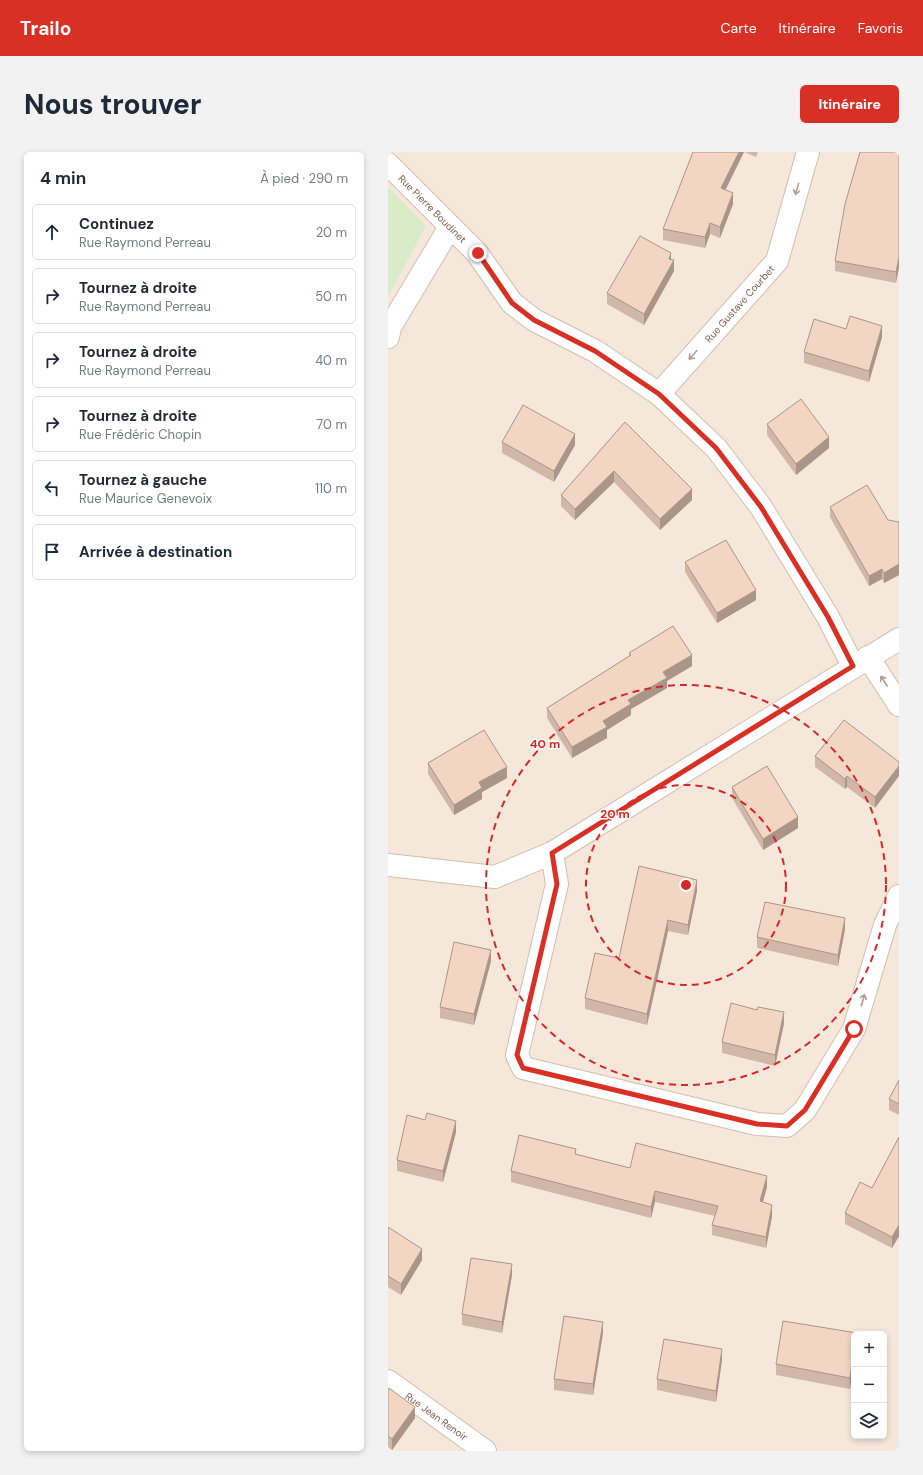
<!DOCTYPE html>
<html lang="fr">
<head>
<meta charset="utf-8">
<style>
	:root { --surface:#fff; --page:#f2f2f3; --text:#1f2937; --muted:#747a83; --line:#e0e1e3; --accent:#d93025 }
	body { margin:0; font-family:"DM Sans",sans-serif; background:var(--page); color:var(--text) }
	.controls { position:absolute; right:12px; bottom:12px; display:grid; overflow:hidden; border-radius:6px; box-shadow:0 2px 6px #0003 }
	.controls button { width:36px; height:36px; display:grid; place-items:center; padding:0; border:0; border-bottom:1px solid var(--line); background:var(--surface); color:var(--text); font:20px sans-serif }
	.stop { position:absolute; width:12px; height:12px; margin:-9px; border:3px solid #d93025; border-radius:50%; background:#fff }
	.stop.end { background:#d93025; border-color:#fff; box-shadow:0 1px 4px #0008 }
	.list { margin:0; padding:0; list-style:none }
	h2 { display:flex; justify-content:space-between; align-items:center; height:52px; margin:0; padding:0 16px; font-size:17px }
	h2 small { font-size:13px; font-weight:400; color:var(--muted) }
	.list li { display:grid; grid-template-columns:26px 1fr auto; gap:12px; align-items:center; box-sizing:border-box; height:56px; margin:0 8px 8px; padding:0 8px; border:1px solid var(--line); border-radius:6px }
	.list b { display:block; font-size:15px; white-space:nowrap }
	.list p { margin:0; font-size:13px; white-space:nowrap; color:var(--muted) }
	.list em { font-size:13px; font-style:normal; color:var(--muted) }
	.icon { flex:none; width:22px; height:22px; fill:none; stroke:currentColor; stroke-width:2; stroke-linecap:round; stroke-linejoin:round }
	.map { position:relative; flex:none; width:511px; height:1299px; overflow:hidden; border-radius:6px }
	header { display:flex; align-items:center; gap:24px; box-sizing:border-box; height:56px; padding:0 20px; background:var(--accent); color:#fff }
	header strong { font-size:19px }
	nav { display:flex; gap:22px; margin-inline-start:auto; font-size:14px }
	.intro { display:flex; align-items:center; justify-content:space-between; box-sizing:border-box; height:96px; padding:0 24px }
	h1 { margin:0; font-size:28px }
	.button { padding:10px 18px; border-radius:6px; background:var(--accent); color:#fff; font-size:14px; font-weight:700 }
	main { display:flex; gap:24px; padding:0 24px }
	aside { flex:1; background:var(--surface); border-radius:6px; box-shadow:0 2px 6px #0003 }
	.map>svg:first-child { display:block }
	.residential { fill:#f5e8da; fill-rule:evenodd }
	.green { fill:#d8ecc9 }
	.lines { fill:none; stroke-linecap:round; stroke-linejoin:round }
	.minor-casing { stroke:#d1beb0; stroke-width:24 }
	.minor { stroke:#fff; stroke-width:22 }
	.wall { fill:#d1b7a8 }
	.shaded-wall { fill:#aa9588 }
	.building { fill:#f3d5c3; stroke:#aa9588 }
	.oneway { stroke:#af9d94 }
	.route { stroke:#d93025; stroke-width:5 }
	.ring { fill:none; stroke:#d62828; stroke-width:2; stroke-dasharray:7 5 }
	.labels { text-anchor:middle; stroke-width:3; stroke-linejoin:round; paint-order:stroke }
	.street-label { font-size:10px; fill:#7a5c4d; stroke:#fffaf3 }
	.centre { fill:#d62828; stroke:#fffaf3; stroke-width:2 }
	.ring-label { font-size:12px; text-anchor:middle; font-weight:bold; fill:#d62828; stroke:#fffaf3; stroke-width:3; stroke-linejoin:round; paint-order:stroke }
</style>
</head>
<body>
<header>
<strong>Trailo</strong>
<nav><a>Carte</a><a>Itinéraire</a><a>Favoris</a></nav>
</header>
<div class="intro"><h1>Nous trouver</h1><a class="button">Itinéraire</a></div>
<main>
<aside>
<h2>4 min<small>À pied · 290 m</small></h2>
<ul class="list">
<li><svg class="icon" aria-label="ahead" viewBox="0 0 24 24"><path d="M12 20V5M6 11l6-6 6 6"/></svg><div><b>Continuez</b><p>Rue Raymond Perreau</p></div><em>20 m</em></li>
<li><svg class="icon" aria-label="right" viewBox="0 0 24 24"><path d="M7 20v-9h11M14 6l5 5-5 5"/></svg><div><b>Tournez à droite</b><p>Rue Raymond Perreau</p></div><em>50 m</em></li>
<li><svg class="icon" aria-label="right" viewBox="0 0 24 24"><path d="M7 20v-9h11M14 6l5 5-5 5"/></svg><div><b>Tournez à droite</b><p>Rue Raymond Perreau</p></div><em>40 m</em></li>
<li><svg class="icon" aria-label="right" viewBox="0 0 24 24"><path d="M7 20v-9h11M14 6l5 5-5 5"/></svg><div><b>Tournez à droite</b><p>Rue Frédéric Chopin</p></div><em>70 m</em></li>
<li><svg class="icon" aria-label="left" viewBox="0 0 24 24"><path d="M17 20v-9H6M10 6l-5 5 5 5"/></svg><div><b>Tournez à gauche</b><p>Rue Maurice Genevoix</p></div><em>110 m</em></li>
<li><svg class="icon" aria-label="arrive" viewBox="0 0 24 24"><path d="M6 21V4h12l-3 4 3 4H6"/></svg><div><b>Arrivée à destination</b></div></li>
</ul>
</aside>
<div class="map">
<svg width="511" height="1299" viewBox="0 0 511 1299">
	<rect width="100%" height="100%" fill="#fdf6ec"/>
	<path class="residential" d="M0,0H511V1293L508,1299H0ZM466,1182H496V1284H466Z"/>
	<polygon class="green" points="0,35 38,74 0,145"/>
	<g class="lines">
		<defs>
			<g id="minor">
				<path id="s1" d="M0,12L89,101L124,151L146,168L207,199L271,242L328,296L373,355L440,465L465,514"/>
				<polyline points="0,185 2,175 62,75"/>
				<path id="s2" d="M271,242L389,109L420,0"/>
				<polyline points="480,505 511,553"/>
				<polyline points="164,701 169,732 129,903 135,916 369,972 399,974 417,958 466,877 497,773 511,744"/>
				<polyline points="0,713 107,725 164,701 511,487"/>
				<path id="s3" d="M0,1229L97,1299"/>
			</g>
		</defs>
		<use href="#minor" class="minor-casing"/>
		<use href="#minor" class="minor"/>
	</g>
	<g class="wall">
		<polygon points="356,0 337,38 345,52 332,86 322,82 317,96 275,88 275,77"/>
		<polygon points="356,0 370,0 368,5"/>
		<polygon points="511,0 508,131 447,119 447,109"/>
		<polygon points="283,107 286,119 256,173 219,152 219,141"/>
		<polygon points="494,185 481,230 416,211 416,200"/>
		<polygon points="237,270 304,348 272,378 226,330 187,368 173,354 173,343"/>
		<polygon points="379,272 441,296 408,323 379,283"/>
		<polygon points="114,290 187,293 166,330 114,301"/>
		<polygon points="442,355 500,368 511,370 511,423 496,431 494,427 481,434 442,365"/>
		<polygon points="297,410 368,448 329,471 297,420"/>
		<polygon points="241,501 304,514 279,529 279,536 243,557 243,563 219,578 219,586 184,606 159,566 159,556 241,504"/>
		<polygon points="427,604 511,610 487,656 459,635 457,637 427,615"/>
		<polygon points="40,611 119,626 94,640 94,647 66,663 40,622"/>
		<polygon points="344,635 410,676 375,698 344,646"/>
		<polygon points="309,739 300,783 280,779 259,873 197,857 197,846 231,806"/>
		<polygon points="457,777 450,814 369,796 369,785"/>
		<polygon points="103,809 86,873 52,866 52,855"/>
		<polygon points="396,871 387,914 334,901 334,890"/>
		<polygon points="511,928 511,963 501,958 501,947"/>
		<polygon points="68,980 55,1030 9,1019 9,1008"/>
		<polygon points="511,985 511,1084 504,1096 457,1072 457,1061 484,1036"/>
		<polygon points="188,1002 242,1016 379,1035 375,1050 384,1064 378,1096 324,1083 324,1073 327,1064 267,1050 263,1066 123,1030 123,1019"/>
		<polygon points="0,1075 34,1108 13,1143 0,1135"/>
		<polygon points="124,1123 114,1181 74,1173 74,1162"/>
		<polygon points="215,1181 205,1243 166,1238 166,1227"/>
		<polygon points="466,1182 466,1210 462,1237 388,1223 388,1212"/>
		<polygon points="334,1208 328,1250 269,1238 269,1227"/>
		<polygon points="0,1238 27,1266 4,1298 0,1295"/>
	</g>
	<g class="shaded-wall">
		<polygon points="351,0 356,0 333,47 333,36"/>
		<polygon points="345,41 345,52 332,86 332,75"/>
		<polygon points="322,71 322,82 317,96 317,85"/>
		<polygon points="283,101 283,112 286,108 286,119 256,173 256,162 281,107"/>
		<polygon points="511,105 511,116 508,131 508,120"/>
		<polygon points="494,174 494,185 481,230 481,219"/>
		<polygon points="187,282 187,293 166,330 166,319"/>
		<polygon points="441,285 441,296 408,323 408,312"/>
		<polygon points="226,319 226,330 187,368 187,357"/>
		<polygon points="304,337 304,348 272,378 272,367"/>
		<polygon points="511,412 511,423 496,431 496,421"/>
		<polygon points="494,417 494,427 481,434 481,424"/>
		<polygon points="368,438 368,448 329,471 329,461"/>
		<polygon points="304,503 304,514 279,529 279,536 243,557 243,563 219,578 219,586 184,606 184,595 240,548 275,520"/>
		<polygon points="511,614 511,624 487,656 487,645"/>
		<polygon points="119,615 119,626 94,640 94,647 66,663 66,653 91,630"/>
		<polygon points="459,624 459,635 457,637 457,627"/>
		<polygon points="410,665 410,676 375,698 375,687"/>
		<polygon points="309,728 309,739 300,783 300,773"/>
		<polygon points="457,766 457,777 450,814 450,803"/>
		<polygon points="280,768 280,779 259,873 259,862"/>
		<polygon points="103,798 103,809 86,873 86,862"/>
		<polygon points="396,860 396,871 387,914 387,903"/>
		<polygon points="68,969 68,980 55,1030 55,1019"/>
		<polygon points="379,1024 379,1035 372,1060 372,1049"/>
		<polygon points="267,1039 267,1050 263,1066 263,1055"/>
		<polygon points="384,1053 384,1064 378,1096 378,1085"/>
		<polygon points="511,1073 511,1084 504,1096 504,1085"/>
		<polygon points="34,1097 34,1108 13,1143 13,1132"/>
		<polygon points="124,1112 124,1123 114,1181 114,1170"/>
		<polygon points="215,1170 215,1181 205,1243 205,1232"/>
		<polygon points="334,1197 334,1208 328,1250 328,1239"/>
		<polygon points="466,1200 466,1210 462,1237 462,1226"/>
		<polygon points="27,1255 27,1266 4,1298 4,1287"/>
	</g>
	<g class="building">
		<polygon points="305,0 351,0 333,36 345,41 332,75 322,71 317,85 275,77"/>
		<polygon points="472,0 511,0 511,105 508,120 447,109 457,52"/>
		<polygon points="252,84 283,101 281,107 286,108 256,162 219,141"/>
		<polygon points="462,164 494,174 481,219 416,200 426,167 458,177"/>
		<polygon points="413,247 441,285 408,312 379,272"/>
		<polygon points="135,253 187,282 166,319 114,290"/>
		<polygon points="237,270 304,337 272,367 226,319 187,357 173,343"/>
		<polygon points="479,333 500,368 511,370 511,412 496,421 494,417 481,424 442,355"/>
		<polygon points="338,388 368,438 329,461 297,410"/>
		<polygon points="285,474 304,503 275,520 279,526 240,548 243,552 215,569 219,575 184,595 159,556 243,503 241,501"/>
		<polygon points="456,568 511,610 511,614 487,645 459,624 457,627 427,604"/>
		<polygon points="96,578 119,615 91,630 94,636 66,653 40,611"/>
		<polygon points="379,614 410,665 375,687 344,635"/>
		<polygon points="251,714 309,728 300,773 280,768 259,862 197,846 207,801 231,806"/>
		<polygon points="377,750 457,766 450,803 369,785"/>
		<polygon points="66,790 103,798 86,862 52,855"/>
		<polygon points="343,851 369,858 370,855 396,860 387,903 334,890"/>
		<polygon points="511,928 511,952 501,947"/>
		<polygon points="39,961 68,969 55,1019 9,1008 19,963 37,968"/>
		<polygon points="131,983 188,997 187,1002 242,1016 248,991 379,1024 372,1049 384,1053 378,1085 324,1073 330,1054 267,1039 263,1055 123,1019"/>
		<polygon points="511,985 511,1073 504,1085 457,1061 472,1030 484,1036"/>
		<polygon points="0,1075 34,1097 13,1132 0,1124"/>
		<polygon points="83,1106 124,1112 114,1170 74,1162"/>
		<polygon points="176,1164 215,1170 205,1232 166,1227"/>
		<polygon points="395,1169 469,1181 468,1182 466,1182 466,1200 462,1226 388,1212"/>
		<polygon points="276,1187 334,1197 328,1239 269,1227"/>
		<polygon points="1,1236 27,1255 4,1287 0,1284 0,1238"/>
	</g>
	<defs><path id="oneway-shaft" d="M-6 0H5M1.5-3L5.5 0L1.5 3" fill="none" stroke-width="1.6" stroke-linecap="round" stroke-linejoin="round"/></defs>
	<g class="oneway">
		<use href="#oneway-shaft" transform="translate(409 37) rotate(106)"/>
		<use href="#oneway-shaft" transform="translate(305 203) rotate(132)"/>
		<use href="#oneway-shaft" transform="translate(496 529) rotate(-123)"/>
		<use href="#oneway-shaft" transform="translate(475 848) rotate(-74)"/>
	</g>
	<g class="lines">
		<polyline class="route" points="90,101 124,151 146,168 207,199 271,242 328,296 373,355 440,465 465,514 164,701 169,732 129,903 135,916 369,972 399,974 417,958 466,877"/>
	</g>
	<g class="ring">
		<circle cx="298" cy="733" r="100"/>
		<circle cx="298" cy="733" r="200"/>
	</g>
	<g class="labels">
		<g class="street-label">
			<text dy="4" stroke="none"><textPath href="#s1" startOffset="63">Rue Pierre Boudinet</textPath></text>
			<text dy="4" stroke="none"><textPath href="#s2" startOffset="121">Rue Gustave Courbet</textPath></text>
			<text dy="4" stroke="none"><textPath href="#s3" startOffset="60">Rue Jean Renoir</textPath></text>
		</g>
	</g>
	<circle cx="298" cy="733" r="6" class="centre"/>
	<g class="ring-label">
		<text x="157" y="596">40 m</text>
		<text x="227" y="666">20 m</text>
	</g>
</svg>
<div class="controls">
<button>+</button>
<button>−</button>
<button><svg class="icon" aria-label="layers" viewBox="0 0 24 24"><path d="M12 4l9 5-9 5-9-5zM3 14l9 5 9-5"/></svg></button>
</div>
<div class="stop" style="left:466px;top:877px"></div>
<div class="stop end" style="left:90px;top:101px"></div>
</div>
</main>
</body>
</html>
